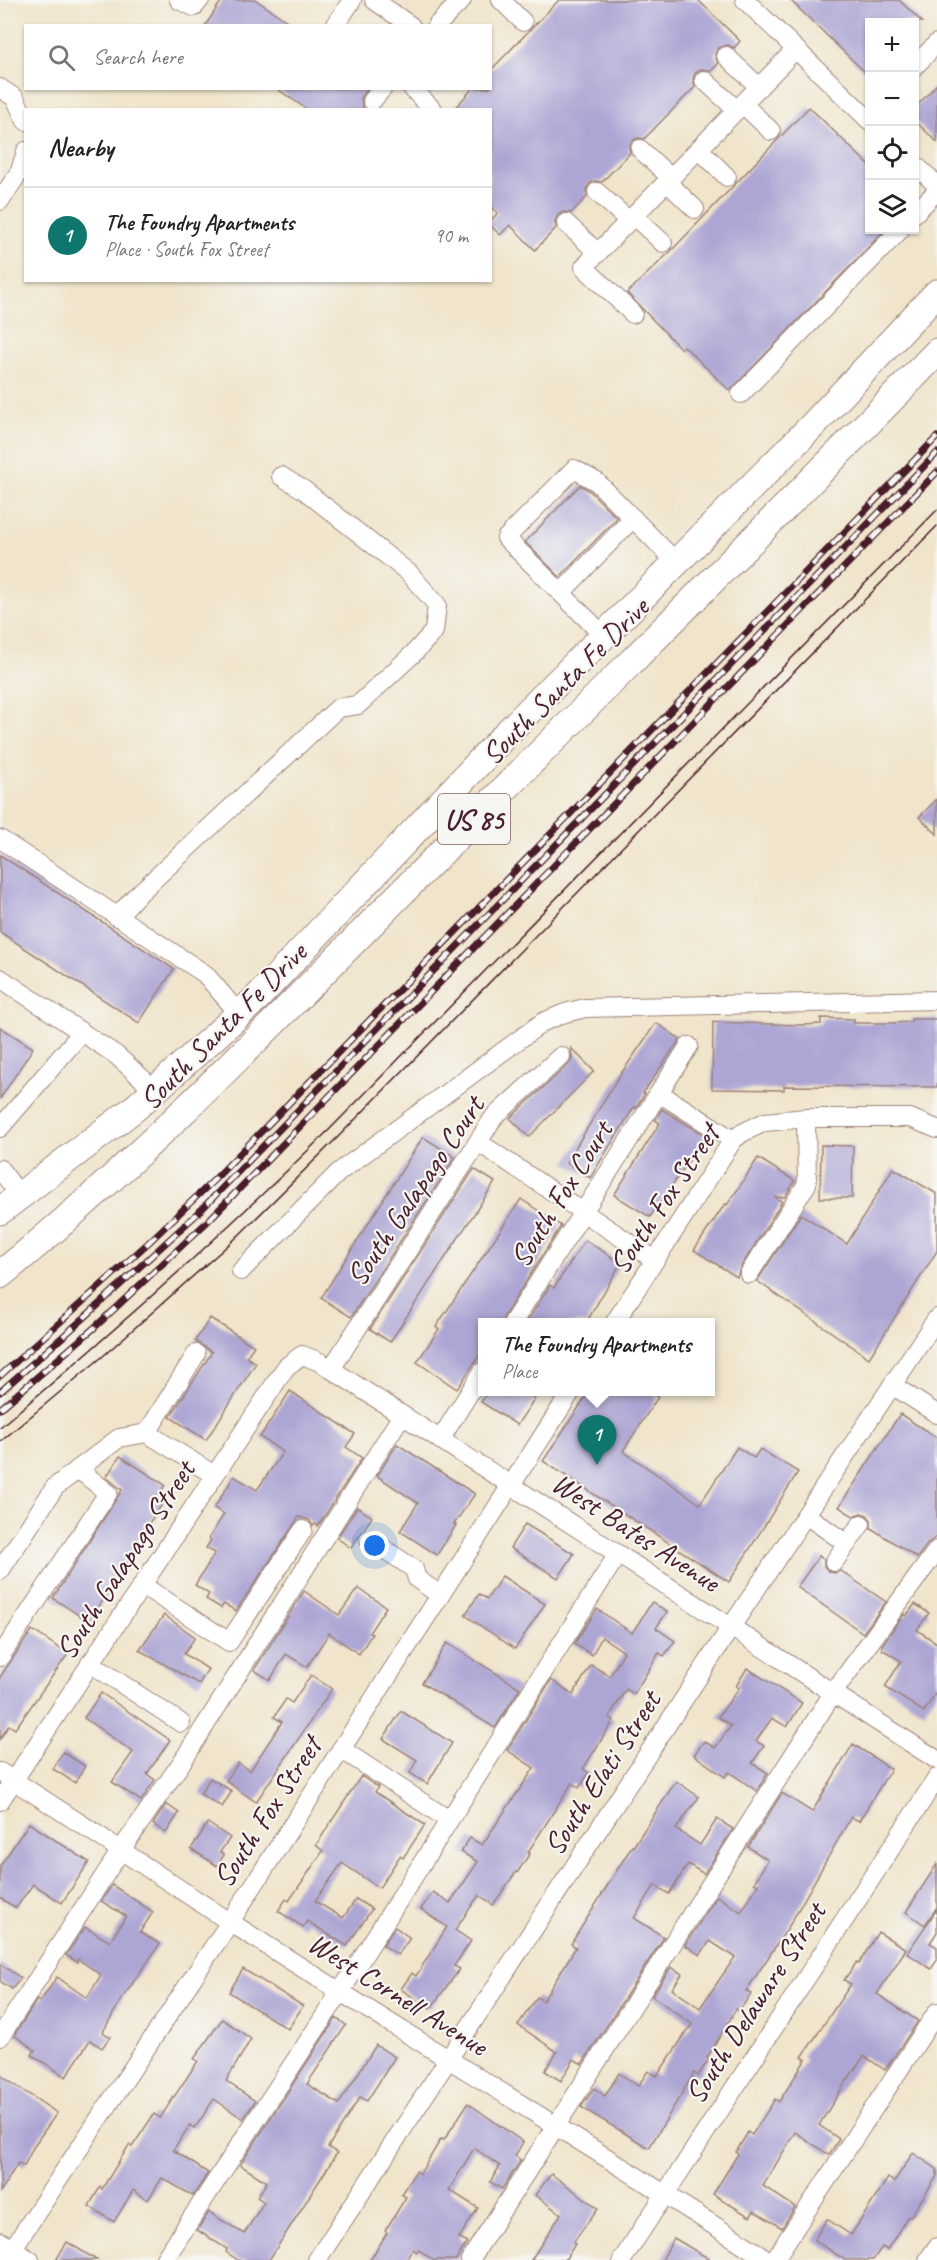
<!DOCTYPE html>
<html lang="en">
<head>
<meta charset="utf-8">
<style>
	:root { --surface:#fff; --page:#f6f6f6; --text:#222; --muted:#767676; --line:#e0e0e0; --accent:#0f766e }
	body { margin:0; font-family:Caveat,sans-serif; background:var(--page); color:var(--text) }
	.controls { position:absolute; right:18px; top:18px; display:grid; overflow:hidden; border-radius:0px; box-shadow:0 2px 4px #0004 }
	.controls button { width:54px; height:54px; display:grid; place-items:center; padding:0; border:0; border-bottom:2px solid var(--line); background:var(--surface); color:var(--text); font:30px sans-serif }
	.you { position:absolute; left:375px; top:1546px; width:21px; height:21px; margin:-15px; border:4px solid #fff; border-radius:50%; background:#1a73e8; box-shadow:0 0 0 9px #1a73e833 }
	.badge { display:grid; place-items:center; width:39px; height:39px; border-radius:50%; background:var(--accent); color:#fff; font-size:20px; font-weight:700 }
	.pin { position:absolute; translate:-50% -50px; filter:drop-shadow(0 2px 3px #0008) }
	.pin::after { content:''; position:absolute; top:32px; width:21px; height:18px; background:inherit; clip-path:polygon(0 0,100% 0,50% 100%) }
	.popup { position:absolute; left:478px; top:1318px; width:237px; height:78px; box-sizing:border-box; display:grid; place-content:center; border-radius:0px; background:var(--surface); filter:drop-shadow(0 2px 4px #0005); font-size:20px; white-space:nowrap; color:var(--muted) }
	.popup b { font-size:22px; color:var(--text) }
	.popup::after { content:''; position:absolute; left:50%; top:100%; margin-left:-12px; border:12px solid transparent; border-top-color:var(--surface) }
	.list { margin:0; padding:0; list-style:none }
	h2 { display:flex; justify-content:space-between; align-items:center; height:78px; margin:0; padding:0 24px; font-size:26px }
	h2 small { font-size:20px; font-weight:400; color:var(--muted) }
	.list li { display:grid; grid-template-columns:39px 1fr auto; gap:18px; align-items:center; box-sizing:border-box; height:96px; padding:0 24px; border-top:2px solid var(--line) }
	.list b { display:block; font-size:22px; white-space:nowrap }
	.list p { margin:0; font-size:20px; white-space:nowrap; color:var(--muted) }
	.list em { font-size:20px; font-style:normal; color:var(--muted) }
	.icon { flex:none; width:33px; height:33px; fill:none; stroke:currentColor; stroke-width:2; stroke-linecap:round; stroke-linejoin:round }
	.map { position:relative; flex:none; width:937px; height:2260px; overflow:hidden }
	.search { position:absolute; background:var(--surface); box-shadow:0 2px 4px #0004; left:24px; top:24px; width:468px; height:66px; display:flex; align-items:center; gap:15px; box-sizing:border-box; padding:0 21px; border-radius:0px; color:var(--muted); font-size:22px }
	.panel { position:absolute; background:var(--surface); box-shadow:0 2px 4px #0004; left:24px; top:108px; width:468px; height:174px; border-radius:0px }
	.map>svg:first-child { display:block }
	.building { fill:#ada6d4 }
	.lines { fill:none; stroke-linecap:round; stroke-linejoin:round }
	.minor-casing { stroke:#9d827a; stroke-width:20 }
	.highway-casing { stroke:#9d827a; stroke-width:29 }
	.minor { stroke:#fff; stroke-width:18 }
	.highway { stroke:#fff; stroke-width:27 }
	.tram { stroke:#4a1f2b; stroke-width:1.5 }
	.rail-casing { stroke:#4a1f2b; stroke-width:7 }
	.rail { stroke:#f6f6f2; stroke-width:4.5; stroke-dasharray:14; stroke-linecap:butt }
	.labels { text-anchor:middle; stroke-width:4.5; stroke-linejoin:round; paint-order:stroke }
	.shield { fill:#f6f6f2; stroke:#7e6067; stroke-width:1.5 }
	.shield-label { font-size:28px; font-weight:bold; fill:#4a1f2b }
	.street-label { font-size:30px; fill:#4a1f2b; stroke:#f6f6f2 }
</style>
</head>
<body>
<div class="map">
<svg width="937" height="2260" viewBox="0 0 937 2260">
	<rect width="100%" height="100%" fill="#f6f6f2"/>
	<filter id="ink" filterUnits="userSpaceOnUse"><feTurbulence type="fractalNoise" baseFrequency=".0167" numOctaves="2"/><feDisplacementMap in="SourceGraphic" scale="12" xChannelSelector="R" yChannelSelector="G"/><feConvolveMatrix kernelMatrix="1 2 1 2 8 2 1 2 1" color-interpolation-filters="sRGB"/></filter>
	<filter id="wash" filterUnits="userSpaceOnUse"><feTurbulence type="fractalNoise" baseFrequency=".008" numOctaves="4" result="noise"/><feDisplacementMap in="SourceGraphic" scale="24" xChannelSelector="R" yChannelSelector="G"/><feGaussianBlur stdDeviation="1.35" result="paint"/><feColorMatrix in="noise" values="0 0 0 0 0 0 0 0 0 0 0 0 0 0 0 0 0 1.4 0 .05"/><feComposite in="paint" operator="in"/></filter>
	<g filter="url(#wash)">
		<rect width="100%" height="100%" fill="#f0e4ca"/>
		<g id="blocks">
			<g class="building">
				<polygon points="222,0 256,0 294,26 205,26"/>
				<polygon points="559,0 698,0 740,41 734,48 728,45 718,48 715,54 718,64 711,71 701,69 696,72 693,78 695,87 644,139 637,138 632,141 629,147 630,153 602,182 594,181 589,184 586,190 587,197 571,213 563,212 558,215 555,221 556,228 535,250 510,225 500,235 490,225 490,221 498,213 490,206 490,110 453,110 473,88 490,88 490,71"/>
				<polygon points="790,0 899,0 922,22 870,22 870,77"/>
				<polygon points="937,84 937,142 915,121 915,108"/>
				<polygon points="276,88 368,88 361,98 363,107 361,110 308,110"/>
				<polygon points="809,107 870,166 870,230 885,230 730,391 684,346 681,349 627,293 671,251"/>
				<polygon points="580,485 590,491 617,518 560,577 525,542"/>
				<polygon points="937,799 937,834 919,817"/>
				<polygon points="0,855 174,969 139,1023 0,932"/>
				<polygon points="821,1018 854,1019 854,1023 892,1023 911,1022 911,1019 937,1019 937,1087 784,1086 784,1090 712,1089 713,1022 802,1025 821,1024"/>
				<polygon points="656,1023 680,1039 643,1093 645,1094 636,1108 634,1107 590,1178 566,1163 616,1081"/>
				<polygon points="0,1027 33,1048 0,1099"/>
				<polygon points="571,1048 594,1071 529,1137 510,1118 569,1064 572,1059"/>
				<polygon points="662,1109 706,1136 650,1217 614,1195 660,1123 655,1120"/>
				<polygon points="423,1137 455,1157 351,1317 321,1298"/>
				<polygon points="821,1145 853,1146 852,1198 820,1198"/>
				<polygon points="758,1158 795,1181 785,1197 775,1197 782,1202 740,1268 737,1277 694,1250 725,1204 727,1205 738,1189"/>
				<polygon points="893,1168 937,1194 937,1251 869,1358 757,1281 801,1214 847,1244"/>
				<polygon points="474,1169 495,1182 390,1342 370,1329"/>
				<polygon points="521,1199 561,1226 504,1316 502,1323 483,1323 483,1350 457,1389 417,1362 439,1329 436,1327"/>
				<polygon points="585,1240 621,1263 586,1323 526,1323 550,1285 554,1288"/>
				<polygon points="210,1318 254,1346 246,1357 256,1363 206,1440 170,1417 212,1352 195,1341"/>
				<polygon points="290,1391 355,1434 346,1447 362,1458 318,1526 315,1524 313,1526 309,1520 299,1517 236,1611 224,1604 221,1608 206,1599 209,1594 195,1585 215,1553 206,1548 211,1540 209,1538 224,1514 214,1508 234,1476 257,1490 283,1452 260,1437"/>
				<polygon points="488,1392 525,1392 535,1398 517,1425 481,1402"/>
				<polygon points="589,1392 650,1392 658,1397 623,1451 700,1504 737,1447 754,1458 760,1449 798,1472 729,1582 543,1461"/>
				<polygon points="900,1414 937,1438 937,1536 928,1543 917,1558 871,1528 871,1520 867,1515 861,1513 853,1516 839,1507"/>
				<polygon points="397,1444 475,1494 454,1524 456,1525 437,1555 400,1531 418,1503 377,1476"/>
				<polygon points="120,1456 165,1485 159,1495 165,1500 147,1526 150,1528 89,1622 53,1598 122,1490 106,1477"/>
				<polygon points="357,1507 372,1517 351,1548 337,1538"/>
				<polygon points="525,1524 574,1554 558,1578 510,1548"/>
				<polygon points="819,1556 824,1559 824,1566 828,1571 834,1573 841,1571 886,1602 863,1633 797,1587"/>
				<polygon points="502,1576 545,1604 515,1649 465,1615 479,1594 487,1599"/>
				<polygon points="358,1588 386,1607 369,1633 372,1634 359,1654 329,1633 307,1667 286,1654 270,1680 254,1670 304,1591 339,1615"/>
				<polygon points="652,1602 667,1612 656,1628 675,1641 664,1656 659,1653 634,1694 626,1689 609,1717 614,1720 583,1769 589,1773 579,1788 572,1783 528,1852 530,1853 517,1873 516,1872 493,1905 479,1895 455,1930 471,1941 454,1966 460,1969 430,2009 401,1989 412,1973 416,1976 447,1927 421,1909 433,1892 450,1903 478,1862 461,1852 470,1838 482,1845 534,1768 507,1750 551,1680 573,1695 591,1665 610,1676 624,1652 602,1637 592,1655 574,1644 597,1609 632,1633"/>
				<polygon points="915,1604 929,1613 917,1630 937,1643 937,1691 924,1712 885,1687 901,1661 882,1649 882,1645 904,1614 906,1616"/>
				<polygon points="164,1615 195,1637 184,1654 208,1669 199,1684 139,1650"/>
				<polygon points="32,1630 68,1654 15,1729 9,1725 0,1739 0,1677"/>
				<polygon points="447,1643 520,1688 495,1728 422,1683"/>
				<polygon points="747,1668 802,1703 787,1727 772,1718 756,1741 764,1746 752,1763 768,1773 757,1791 729,1772 725,1777 694,1755 704,1741 715,1748 731,1726 718,1717 739,1688 736,1686"/>
				<polygon points="311,1675 332,1689 256,1802 226,1781 238,1763 250,1771 282,1722 274,1717 286,1699 292,1703"/>
				<polygon points="101,1693 170,1740 147,1774 155,1780 141,1801 112,1782 133,1752 84,1718"/>
				<polygon points="401,1711 452,1743 427,1784 410,1773 417,1760 383,1739"/>
				<polygon points="853,1744 891,1769 859,1821 851,1817 789,1926 746,1991 751,1994 739,2011 736,2009 707,2058 709,2059 698,2076 694,2073 649,2148 581,2107 594,2088 605,2096 619,2073 638,2086 648,2071 657,2076 692,2024 652,1996 671,1967 682,1974 672,1989 700,2008 735,1957 710,1941 700,1955 685,1945 717,1896 741,1912 758,1885 754,1883 768,1860 748,1847 782,1793 812,1812"/>
				<polygon points="63,1752 85,1766 75,1783 53,1769"/>
				<polygon points="361,1776 378,1787 375,1792 425,1825 403,1858 400,1856 379,1888 342,1863 315,1901 343,1918 356,1899 372,1909 347,1946 307,1921 303,1927 278,1911 286,1899 289,1901 323,1851 316,1845"/>
				<polygon points="210,1778 232,1791 222,1807 200,1794"/>
				<polygon points="676,1781 699,1797 676,1829 700,1845 717,1819 733,1829 704,1874 688,1864 669,1894 655,1885 634,1918 664,1937 582,2064 574,2059 561,2081 545,2071 557,2052 518,2025 537,1997 543,2001 576,1947 571,1944 632,1846 633,1847"/>
				<polygon points="166,1804 179,1813 166,1833 153,1824"/>
				<polygon points="29,1823 89,1862 62,1903 33,1884 16,1908 0,1898 0,1866"/>
				<polygon points="208,1823 230,1838 220,1852 224,1855 217,1866 191,1849"/>
				<polygon points="937,1864 937,1907 925,1925 906,1912"/>
				<polygon points="112,1885 153,1912 140,1932 160,1944 121,2000 103,2032 110,2037 102,2048 90,2040 66,2077 32,2055 35,2050 14,2035 37,2000 40,2002 57,1977 87,1998 101,1975 78,1959 77,1962 66,1955 85,1927 110,1942 126,1916 101,1901"/>
				<polygon points="937,1909 937,1932 930,1943 937,1947 937,1960 931,1969 907,1953"/>
				<polygon points="395,1927 410,1938 398,1955 383,1945"/>
				<polygon points="878,1932 906,1949 877,1994 918,2021 885,2070 864,2056 844,2085 819,2125 839,2139 829,2155 795,2132 763,2186 795,2207 782,2228 754,2211 750,2217 713,2194 738,2154 736,2152 748,2132 752,2135 775,2099 779,2102 806,2059 802,2057 851,1984 844,1980 857,1962 859,1964"/>
				<polygon points="0,1964 21,1978 12,1989 0,1981"/>
				<polygon points="243,1969 303,2006 288,2029 229,1992"/>
				<polygon points="336,2018 346,2025 307,2084 339,2104 376,2045 395,2057 367,2101 360,2097 328,2147 337,2153 269,2260 238,2260 226,2252 227,2249 197,2230 209,2212 244,2234 264,2202 257,2197 267,2182 240,2165"/>
				<polygon points="222,2019 251,2039 226,2081 255,2101 243,2119 214,2099 195,2128 190,2125 173,2150 208,2173 193,2196 162,2178 148,2200 133,2190 114,2222 89,2206 100,2187 102,2189 129,2145 132,2147 154,2114 160,2118 198,2061 194,2059"/>
				<polygon points="0,2075 57,2113 35,2144 24,2166 18,2163 0,2192"/>
				<polygon points="468,2103 523,2142 515,2156 521,2160 502,2189 490,2182 500,2166 474,2148 449,2190 478,2208 459,2238 467,2243 456,2260 433,2260 419,2250 417,2252 413,2249 406,2260 370,2260 387,2233 385,2231 406,2197 401,2194 416,2171 420,2174 441,2139 444,2140"/>
				<polygon points="913,2153 937,2169 937,2176 910,2217 908,2216 887,2250 882,2247 873,2260 845,2260 814,2240 827,2219 851,2235 888,2178 894,2182"/>
				<polygon points="551,2174 598,2208 573,2243 575,2244 565,2260 531,2260 561,2214 535,2195"/>
				<polygon points="674,2238 711,2260 662,2260"/>
				<polygon points="67,2242 97,2260 56,2260"/>
			</g>
		</g>
	</g>
	<g filter="url(#ink)">
		<use href="#blocks" fill-opacity="0" stroke="#9d827a" stroke-width="1.5"/>
		<g class="lines">
			<defs>
				<g id="minor">
					<polyline points="179,0 194,7 200,0"/>
					<polyline points="374,0 411,26"/>
					<polyline points="501,0 523,22"/>
					<polyline points="745,0 870,121"/>
					<polyline points="335,26 352,0"/>
					<polyline points="436,26 462,0"/>
					<polyline points="726,56 759,87"/>
					<polyline points="914,67 937,43"/>
					<polyline points="704,80 737,110"/>
					<polyline points="0,88 15,98 26,121"/>
					<polyline points="412,88 433,110"/>
					<polyline points="372,101 383,88"/>
					<polyline points="743,104 771,131"/>
					<polyline points="640,149 671,178"/>
					<polyline points="699,149 727,177"/>
					<polyline points="914,164 937,185"/>
					<polyline points="667,182 695,209"/>
					<polyline points="597,192 629,221"/>
					<polyline points="0,201 20,171 26,151"/>
					<polyline points="914,214 937,191"/>
					<polyline points="634,216 663,243"/>
					<polyline points="566,223 598,253"/>
					<polyline points="633,314 584,267 795,50"/>
					<polyline points="741,394 900,230"/>
					<polyline points="561,593 633,518"/>
					<polyline points="603,635 506,538 574,469 597,482 676,562"/>
					<polyline points="0,839 205,974 239,1014"/>
					<polyline points="117,917 134,898 338,708 358,705 415,652 434,631 437,605 409,573 304,490 281,476"/>
					<polyline points="0,978 116,1055 155,1090"/>
					<polyline points="657,1096 689,1046"/>
					<polyline points="0,1128 82,1032"/>
					<polyline points="478,1142 655,1260"/>
					<polyline points="0,1169 20,1196"/>
					<polyline points="241,1271 339,1172 543,1022 565,1013 585,1008 937,1000"/>
					<polyline points="749,1274 807,1184 806,1118"/>
					<polyline points="513,1322 657,1096 667,1098 733,1140"/>
					<polyline points="615,1322 733,1140 742,1133 765,1122 806,1118 910,1118 937,1129"/>
					<polyline points="331,1369 494,1117 561,1056"/>
					<polyline points="892,1385 937,1414"/>
					<polyline points="147,1433 196,1354"/>
					<polyline points="440,1440 483,1371"/>
					<polyline points="806,1515 847,1544"/>
					<polyline points="369,1539 414,1569 417,1579 440,1595"/>
					<polyline points="834,1562 861,1524"/>
					<polyline points="0,1571 55,1487 119,1438 147,1433 214,1475"/>
					<polyline points="142,1585 229,1642 303,1530"/>
					<polyline points="0,1657 108,1493 78,1469"/>
					<polyline points="90,1663 181,1723"/>
					<polyline points="341,1749 449,1820"/>
					<path d="M0,1772C77,1820 153,1872 230,1922C408,2036 590,2145 768,2260"/>
					<polyline points="0,1801 286,1367 302,1355 320,1362 937,1760"/>
					<polyline points="0,2037 121,1850 182,1762 402,1415"/>
					<polyline points="0,2241 30,2260"/>
					<polyline points="5,2260 230,1922 571,1392"/>
					<polyline points="164,2260 341,1991 618,1554"/>
					<polyline points="317,2260 731,1627 937,1318"/>
					<polyline points="470,2260 833,1693 937,1550"/>
					<polyline points="622,2260 937,1778"/>
					<polyline points="774,2260 937,2012"/>
					<polyline points="928,2260 937,2247"/>
				</g>
				<g id="highway">
					<polyline points="0,1211 135,1108 256,999 504,736 812,426 937,293"/>
					<path d="M0,1275C160,1145 299,995 444,850C608,684 775,520 937,352"/>
				</g>
			</defs>
			<use href="#minor" class="minor-casing"/>
			<use href="#highway" class="highway-casing"/>
			<use href="#minor" class="minor"/>
			<use href="#highway" class="highway"/>
			<g class="tram">
				<path d="M0,1427C114,1332 224,1233 330,1129L937,510"/>
				<polyline points="0,1442 102,1357 236,1238 338,1137 937,526"/>
			</g>
			<defs>
				<g id="rail">
					<polyline points="0,1376 147,1244 215,1179 937,437"/>
					<polyline points="0,1392 84,1318 197,1214 937,453"/>
					<polyline points="0,1409 94,1328 206,1223 937,472"/>
				</g>
			</defs>
			<use href="#rail" class="rail-casing"/>
			<use href="#rail" class="rail"/>
		</g>
	</g>
	<g class="labels">
		<rect class="shield" x="438" y="794" width="72" height="50" rx="4.5"/>
		<g class="shield-label">
			<text x="474" y="829">US 85</text>
		</g>
		<g class="street-label">
			<text transform="translate(565 681) rotate(-45)" y="10">South Santa Fe Drive</text>
			<text transform="translate(223 1026) rotate(-45)" y="10">South Santa Fe Drive</text>
			<text transform="translate(415 1191) rotate(-56)" y="10">South Galapago Court</text>
			<text transform="translate(561 1194) rotate(-58)" y="10">South Fox Court</text>
			<text transform="translate(664 1199) rotate(-56)" y="10">South Fox Street</text>
			<text transform="translate(636 1532) rotate(33)" y="10">West Bates Avenue</text>
			<text transform="translate(125 1560) rotate(-57)" y="10">South Galapago Street</text>
			<text transform="translate(602 1773) rotate(-57)" y="10">South Elati Street</text>
			<text transform="translate(267 1812) rotate(-57)" y="10">South Fox Street</text>
			<text transform="translate(398 1994) rotate(32)" y="10">West Cornell Avenue</text>
			<text transform="translate(755 2003) rotate(-57)" y="10">South Delaware Street</text>
		</g>
	</g>
</svg>
<div class="controls">
<button>+</button>
<button>−</button>
<button><svg class="icon" aria-label="locate" viewBox="0 0 24 24"><circle cx="12" cy="12" r="6"/><path d="M12 2v4M12 18v4M2 12h4M18 12h4"/></svg></button>
<button><svg class="icon" aria-label="layers" viewBox="0 0 24 24"><path d="M12 4l9 5-9 5-9-5zM3 14l9 5 9-5"/></svg></button>
</div>
<div class="you"></div>
<div class="pin badge" style="left:597px;top:1465px">1</div>
<div class="popup"><b>The Foundry Apartments</b>Place</div>
<div class="search"><svg class="icon" aria-label="search" viewBox="0 0 24 24"><circle cx="10" cy="10" r="6"/><path d="M15 15l6 6"/></svg>Search here</div>
<section class="panel">
<h2>Nearby<small></small></h2>
<ul class="list">
<li><span class="badge">1</span><div><b>The Foundry Apartments</b><p>Place · South Fox Street</p></div><em>90 m</em></li>
</ul>
</section>
</div>
</body>
</html>
